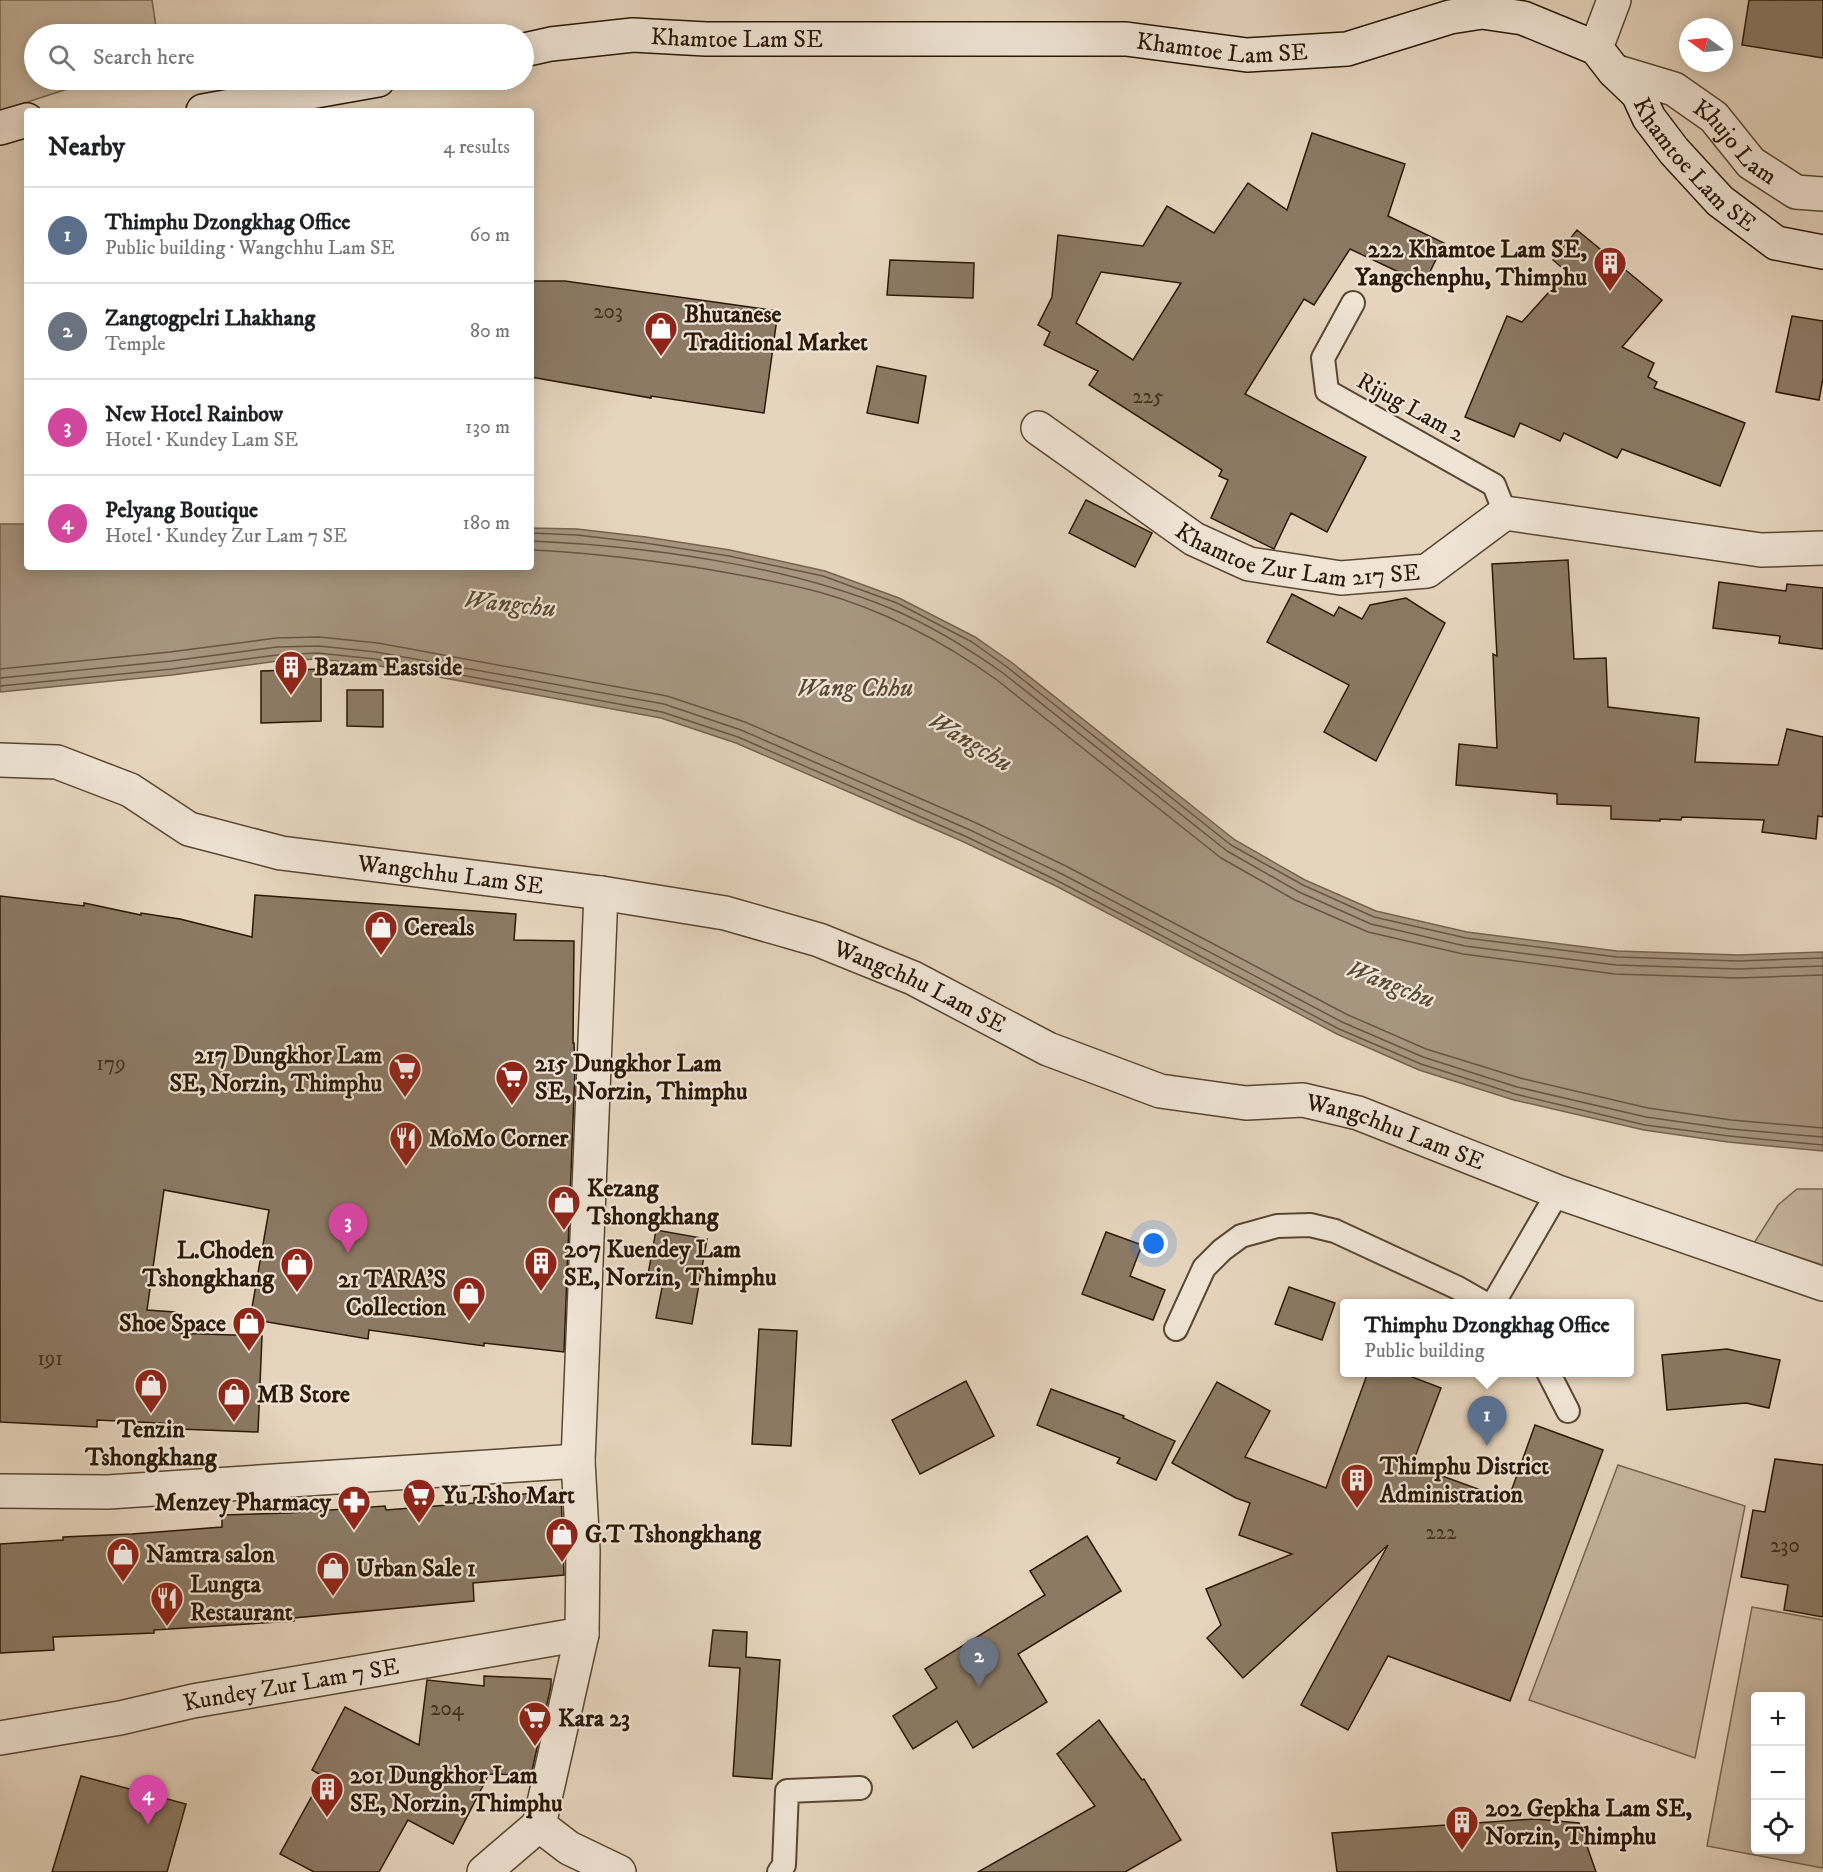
<!DOCTYPE html>
<html lang="en">
<head>
<meta charset="utf-8">
<style>
	:root { --surface:#fff; --page:#f6f6f6; --text:#202124; --muted:#757577; --line:#e0e0e0; --accent:#2563eb }
	body { margin:0; font-family:"IM FELL DW Pica",serif; background:var(--page); color:var(--text) }
	.controls { position:absolute; right:18px; bottom:18px; display:grid; overflow:hidden; border-radius:6px; box-shadow:0 3px 15px #0003 }
	.controls button { width:54px; height:54px; display:grid; place-items:center; padding:0; border:0; border-bottom:2px solid var(--line); background:var(--surface); color:var(--text); font:30px sans-serif }
	.compass { position:absolute; left:1679px; top:18px; width:54px; height:54px; border-radius:50%; background:var(--surface); box-shadow:0 3px 15px #0003; rotate:285deg }
	.you { position:absolute; left:1154px; top:1244px; width:21px; height:21px; margin:-15px; border:4px solid #fff; border-radius:50%; background:#1a73e8; box-shadow:0 0 0 9px #1a73e833 }
	.badge { display:grid; place-items:center; width:39px; height:39px; border-radius:50%; background:var(--accent); color:#fff; font-size:20px; font-weight:700 }
	.pin { position:absolute; translate:-50% -50px; filter:drop-shadow(0 2px 3px #0008) }
	.pin::after { content:''; position:absolute; top:32px; width:21px; height:18px; background:inherit; clip-path:polygon(0 0,100% 0,50% 100%) }
	.popup { position:absolute; left:1340px; top:1299px; width:294px; height:78px; box-sizing:border-box; display:grid; place-content:center; border-radius:6px; background:var(--surface); filter:drop-shadow(0 2px 4px #0005); font-size:20px; white-space:nowrap; color:var(--muted) }
	.popup b { font-size:22px; color:var(--text) }
	.popup::after { content:''; position:absolute; left:50%; top:100%; margin-left:-12px; border:12px solid transparent; border-top-color:var(--surface) }
	.list { margin:0; padding:0; list-style:none }
	h2 { display:flex; justify-content:space-between; align-items:center; height:78px; margin:0; padding:0 24px; font-size:26px }
	h2 small { font-size:20px; font-weight:400; color:var(--muted) }
	.list li { display:grid; grid-template-columns:39px 1fr auto; gap:18px; align-items:center; box-sizing:border-box; height:96px; padding:0 24px; border-top:2px solid var(--line) }
	.list b { display:block; font-size:22px; white-space:nowrap }
	.list p { margin:0; font-size:20px; white-space:nowrap; color:var(--muted) }
	.list em { font-size:20px; font-style:normal; color:var(--muted) }
	.icon { flex:none; width:33px; height:33px; fill:none; stroke:currentColor; stroke-width:2; stroke-linecap:round; stroke-linejoin:round }
	.map { position:relative; flex:none; width:1823px; height:1872px; overflow:hidden }
	.search { position:absolute; background:var(--surface); box-shadow:0 3px 15px #0003; left:24px; top:24px; width:510px; height:66px; display:flex; align-items:center; gap:15px; box-sizing:border-box; padding:0 21px; border-radius:33px; color:var(--muted); font-size:22px }
	.panel { position:absolute; background:var(--surface); box-shadow:0 3px 15px #0003; left:24px; top:108px; width:510px; height:462px; border-radius:6px }
	.map>svg:first-child { display:block }
	.green { fill:#c6b59e; stroke:#786651; stroke-width:1.5; fill-rule:evenodd }
	.water { fill:#a6957f; stroke:#75634e; stroke-width:1.5 }
	.lines { fill:none; stroke-linecap:round; stroke-linejoin:round }
	.shore { stroke:#685642; stroke-width:1.5 }
	.building { fill:#8c7a65; stroke:#2b1804; stroke-width:1.5; fill-rule:evenodd }
	.service-casing { stroke:#5a4732; stroke-width:26 }
	.minor-casing { stroke:#5a4732; stroke-width:36 }
	.tertiary-casing { stroke:#5a4732; stroke-width:36 }
	.secondary-casing { stroke:#2b1804; stroke-width:36 }
	.service { stroke:#efe4d5; stroke-width:22 }
	.minor { stroke:#efe4d5; stroke-width:33 }
	.tertiary { stroke:#efe4d5; stroke-width:33 }
	.secondary { stroke:#efe4d5; stroke-width:33 }
	.labels { text-anchor:middle; stroke-width:4.5; stroke-linejoin:round; paint-order:stroke }
	.number-label { font-size:21px; fill:#43301c }
	.street-label { font-size:24px; fill:#2b1804; stroke:#efe4d5 }
	.poi-label { font-size:24px; font-weight:bold; fill:#2b1804; stroke:#efe4d5; text-anchor:start }
	.water-label { font-size:26px; font-style:italic; fill:#5c4a35; stroke:#efe4d5 }
</style>
</head>
<body>
<div class="map">
<svg width="1823" height="1872" viewBox="0 0 1823 1872">
	<rect width="100%" height="100%" fill="#e6d5be"/>
	<filter id="stains"><feTurbulence type="fractalNoise" baseFrequency=".00333" numOctaves="4"/><feColorMatrix values="0 0 0 0 .2 0 0 0 0 .09 0 0 0 0 .02 0 0 0 .5 -.17"/></filter>
	<radialGradient id="worn" r=".72"><stop offset=".6" stop-color="#630" stop-opacity="0"/><stop offset="1" stop-color="#630" stop-opacity=".3"/></radialGradient>
	<g class="green">
		<polygon points="0,0 152,0 157,34 34,34 34,80 95,80 0,111"/>
		<polygon points="1797,1189 1823,1189 1823,1265 1754,1243 1778,1205"/>
		<polygon points="1618,1465 1745,1506 1695,1758 1529,1700"/>
		<path d="M1752,1607L1823,1620V1868L1707,1846ZM1756,1696H1800V1850H1756Z"/>
	</g>
	<polygon class="water" points="0,524 27,524 27,567 531,567 531,528 577,529 646,537 730,550 825,571 899,598 975,637 1011,662 1235,840 1305,880 1376,911 1467,932 1617,951 1738,955 1823,952 1823,1151 1728,1142 1644,1130 1514,1100 1419,1070 1337,1034 1056,886 964,842 736,743 661,718 374,665 318,659 278,661 172,675 0,692"/>
	<g class="lines">
		<g class="shore">
			<polyline points="531,533 577,535 645,543 729,556 823,576 897,603 972,642 1007,667 1231,845 1303,885 1374,917 1466,938 1617,957 1738,961 1823,958"/>
			<path d="M531,541C647,546 785,565 892,609C932,626 969,649 1003,673L1227,851L1299,892L1371,924L1465,946L1616,965L1738,969L1823,966"/>
			<path d="M531,550C586,552 640,559 694,567C735,574 778,581 819,592C883,610 944,642 997,680L1221,858L1295,900L1368,932L1463,954L1615,974L1738,978L1823,975"/>
			<polyline points="0,669 170,652 276,638 319,637 378,643 667,696 745,722 974,822 1066,866 1346,1014 1426,1049 1520,1078 1648,1108 1731,1120 1823,1128"/>
			<polyline points="0,678 171,661 277,647 319,646 376,652 664,704 741,730 970,830 1062,874 1342,1022 1423,1057 1517,1087 1646,1117 1730,1129 1823,1137"/>
			<polyline points="0,686 172,669 277,655 318,653 375,659 662,712 738,737 967,837 1058,881 1339,1029 1421,1064 1515,1094 1645,1125 1729,1136 1823,1145"/>
		</g>
	</g>
	<g class="building">
		<polygon points="1749,0 1823,0 1823,58 1742,45"/>
		<path d="M1312,133L1405,164L1388,216L1444,243L1424,284L1350,249L1314,305L1304,299L1245,394L1366,457L1327,532L1291,513L1274,549L1211,518L1228,480L1219,476L1222,470L1089,385L1098,371L1044,345L1050,332L1038,325L1052,297L1058,235L1143,246L1167,206L1214,233L1248,183L1287,210ZM1101,272L1181,283L1133,360L1076,323Z"/>
		<polygon points="1577,230 1662,300 1622,347 1654,363 1648,377 1657,382 1654,388 1745,423 1720,486 1622,449 1617,458 1564,433 1560,441 1520,423 1514,437 1465,417 1507,316 1522,322 1567,272 1553,260"/>
		<polygon points="890,260 974,263 973,298 887,295"/>
		<polygon points="531,281 565,281 778,311 764,413 651,396 651,398 531,377"/>
		<polygon points="1792,316 1823,321 1823,378 1819,400 1776,392"/>
		<polygon points="877,366 926,376 918,423 867,413"/>
		<polygon points="1086,500 1152,533 1135,567 1069,533"/>
		<polygon points="1568,560 1574,659 1606,658 1608,707 1699,718 1695,762 1778,765 1787,729 1823,737 1823,817 1818,816 1816,839 1762,832 1764,820 1682,817 1681,820 1660,819 1660,821 1611,819 1611,806 1557,804 1557,794 1456,785 1459,744 1497,748 1493,654 1497,656 1492,564"/>
		<polygon points="1719,582 1786,591 1787,584 1823,588 1823,649 1779,643 1780,636 1713,628"/>
		<polygon points="1292,594 1334,616 1339,607 1362,619 1370,605 1406,598 1445,623 1376,761 1324,732 1349,685 1267,642"/>
		<polygon points="321,669 321,721 261,723 261,671"/>
		<polygon points="347,690 383,690 383,727 347,726"/>
		<polygon points="255,895 516,914 514,940 574,941 573,1043 574,1043 575,1070 564,1352 484,1343 484,1346 369,1330 368,1339 250,1319 269,1210 164,1190 147,1310 175,1312 174,1333 262,1336 258,1432 179,1429 179,1424 97,1420 97,1427 0,1422 0,896 84,906 84,903 141,915 141,913 180,919 252,937"/>
		<polygon points="656,1230 707,1239 692,1324 656,1318 663,1283 647,1280"/>
		<polygon points="1106,1232 1142,1245 1130,1276 1165,1290 1153,1320 1082,1294"/>
		<polygon points="1289,1287 1335,1303 1322,1340 1275,1324"/>
		<polygon points="759,1329 797,1331 791,1446 752,1444"/>
		<polygon points="1727,1349 1780,1360 1769,1408 1746,1403 1667,1410 1662,1355"/>
		<polygon points="1368,1372 1399,1372 1441,1388 1412,1465 1508,1500 1535,1425 1603,1450 1510,1701 1388,1656 1348,1730 1301,1705 1388,1545 1243,1678 1207,1638 1221,1625 1206,1589 1292,1554 1239,1535 1250,1503 1236,1498 1172,1463 1217,1382 1270,1411 1245,1457 1326,1488"/>
		<polygon points="966,1381 994,1436 920,1474 892,1420"/>
		<polygon points="1051,1389 1124,1416 1123,1418 1175,1441 1156,1480 1117,1463 1120,1458 1037,1425"/>
		<polygon points="1775,1459 1823,1465 1823,1617 1784,1610 1788,1585 1741,1577 1753,1510 1765,1512"/>
		<polygon points="561,1491 564,1575 473,1583 474,1601 294,1618 294,1621 154,1630 154,1633 53,1637 54,1650 0,1653 0,1544 63,1540 63,1537 132,1534 222,1527 222,1515 289,1513 385,1506 386,1510 474,1503 474,1498"/>
		<polygon points="1087,1536 1121,1591 1018,1654 1047,1702 973,1748 957,1721 913,1749 893,1716 937,1688 925,1669 1045,1595 1030,1571"/>
		<polygon points="713,1630 747,1632 746,1657 780,1660 772,1779 733,1776 740,1668 709,1666"/>
		<polygon points="484,1676 551,1679 551,1686 531,1775 489,1774 453,1844 408,1820 379,1872 314,1872 280,1854 323,1776 312,1770 345,1707 419,1745 427,1680 484,1686"/>
		<polygon points="1099,1720 1142,1780 1144,1779 1181,1840 1125,1872 978,1872 1095,1806 1057,1754"/>
		<polygon points="81,1776 186,1804 167,1872 52,1872"/>
		<polygon points="1535,1819 1579,1823 1596,1872 1337,1872 1332,1833"/>
	</g>
	<g class="lines">
		<defs>
			<g id="service">
				<polyline points="1353,303 1323,358 1327,391 1494,485 1505,513"/>
				<polyline points="1493,1304 1558,1192"/>
				<polyline points="1176,1329 1204,1268 1222,1250 1241,1236 1277,1226 1310,1225 1335,1231 1458,1288 1486,1304"/>
				<polyline points="1548,1372 1568,1411"/>
				<polyline points="779,1872 784,1865 787,1791 860,1788"/>
			</g>
			<g id="minor">
				<polyline points="1596,48 1614,0"/>
				<path id="s1" d="M1614,71L1674,89L1714,117L1751,163L1796,192L1823,194"/>
				<path id="s2" d="M1038,428L1194,539L1249,564L1341,578L1427,571L1505,513L1761,550L1823,548"/>
				<polyline points="0,1491 108,1492 578,1461"/>
				<path id="s3" d="M0,1738L120,1718L193,1701L582,1634"/>
				<polyline points="539,1825 569,1848 619,1872"/>
				<polyline points="484,1872 539,1825 582,1634 583,1550 578,1461 601,893"/>
			</g>
			<g id="tertiary">
				<path id="s4" d="M0,760L57,762L130,790L189,829L281,853L601,893L725,913L819,940L913,978L1048,1049L1160,1091L1246,1103L1303,1100L1358,1113L1558,1192L1823,1284"/>
			</g>
			<g id="secondary">
				<path id="s5" d="M524,50L551,44L633,35L706,39H1126L1247,55L1347,49L1450,17L1482,12L1523,18L1596,48L1614,71L1638,94L1649,118L1674,151L1720,201L1776,243L1823,252"/>
				<polyline points="203,111 378,80"/>
				<polyline points="0,128 27,120"/>
			</g>
		</defs>
		<use href="#service" class="service-casing"/>
		<use href="#minor" class="minor-casing"/>
		<use href="#tertiary" class="tertiary-casing"/>
		<use href="#secondary" class="secondary-casing"/>
		<use href="#service" class="service"/>
		<use href="#minor" class="minor"/>
		<use href="#tertiary" class="tertiary"/>
		<use href="#secondary" class="secondary"/>
	</g>
	<defs>
		<symbol id="building-pin" viewBox="-11 -11 22 30"><path d="M0 17L-7.5 6A9.5 9.5 0 1 1 7.5 6Z" fill="#8f2418" stroke="#efe4d5"/><path d="M-4-6H4V6H1V3H-1V6H-4ZM-2.5-4.3h1.7v1.8h-1.7ZM.8-4.3h1.7v1.8H.8ZM-2.5-1h1.7V.8h-1.7ZM.8-1h1.7V.8H.8Z" fill="#fff"/></symbol>
		<symbol id="shop-pin" viewBox="-11 -11 22 30"><path d="M0 17L-7.5 6A9.5 9.5 0 1 1 7.5 6Z" fill="#8f2418" stroke="#efe4d5"/><path d="M-5-2.5h2.3a2.7 3.5 0 0 1 5.4 0H5L5.5 6h-11ZM-1.5-2.5h3a1.5 2.3 0 0 0-3 0Z" fill="#fff"/></symbol>
		<symbol id="supermarket-pin" viewBox="-11 -11 22 30"><path d="M0 17L-7.5 6A9.5 9.5 0 1 1 7.5 6Z" fill="#8f2418" stroke="#efe4d5"/><path d="M-6-5.5h2.5l.6 2H6L4.5 2H-2.5L-4.4-4H-6ZM-1.5 3.2a1.3 1.3 0 1 0 .1 0ZM3 3.2a1.3 1.3 0 1 0 .1 0Z" fill="#fff"/></symbol>
		<symbol id="restaurant-pin" viewBox="-11 -11 22 30"><path d="M0 17L-7.5 6A9.5 9.5 0 1 1 7.5 6Z" fill="#8f2418" stroke="#efe4d5"/><path d="M-5-6h1v4h1v-4h1v4h1v-4h1v5L-1.5 .5V6h-2V.5L-5-1ZM5-6V6H3V1.5H1.5Q1.5-4 5-6Z" fill="#fff"/></symbol>
		<symbol id="pharmacy-pin" viewBox="-11 -11 22 30"><path d="M0 17L-7.5 6A9.5 9.5 0 1 1 7.5 6Z" fill="#8f2418" stroke="#efe4d5"/><path d="M-2-6h4v4h4v4h-4v4h-4v-4h-4v-4h4Z" fill="#fff"/></symbol>
	</defs>
	<g fill-rule="evenodd">
		<use href="#building-pin" x="1591" y="244" width="38" height="52"/>
		<use href="#shop-pin" x="642" y="309" width="38" height="52"/>
		<use href="#building-pin" x="272" y="648" width="38" height="52"/>
		<use href="#shop-pin" x="362" y="908" width="38" height="52"/>
		<use href="#supermarket-pin" x="386" y="1050" width="38" height="52"/>
		<use href="#supermarket-pin" x="493" y="1058" width="38" height="52"/>
		<use href="#restaurant-pin" x="387" y="1119" width="38" height="52"/>
		<use href="#shop-pin" x="545" y="1183" width="38" height="52"/>
		<use href="#building-pin" x="522" y="1244" width="38" height="52"/>
		<use href="#shop-pin" x="278" y="1245" width="38" height="52"/>
		<use href="#shop-pin" x="450" y="1274" width="38" height="52"/>
		<use href="#shop-pin" x="230" y="1304" width="38" height="52"/>
		<use href="#shop-pin" x="132" y="1366" width="38" height="52"/>
		<use href="#shop-pin" x="215" y="1375" width="38" height="52"/>
		<use href="#building-pin" x="1338" y="1461" width="38" height="52"/>
		<use href="#supermarket-pin" x="400" y="1476" width="38" height="52"/>
		<use href="#pharmacy-pin" x="335" y="1483" width="38" height="52"/>
		<use href="#shop-pin" x="543" y="1515" width="38" height="52"/>
		<use href="#shop-pin" x="104" y="1535" width="38" height="52"/>
		<use href="#shop-pin" x="314" y="1549" width="38" height="52"/>
		<use href="#restaurant-pin" x="148" y="1579" width="38" height="52"/>
		<use href="#supermarket-pin" x="516" y="1699" width="38" height="52"/>
		<use href="#building-pin" x="308" y="1770" width="38" height="52"/>
		<use href="#building-pin" x="1443" y="1803" width="38" height="52"/>
	</g>
	<g class="labels">
		<g class="number-label">
			<text x="608" y="318">203</text>
			<text x="1148" y="403">225</text>
			<text x="111" y="1070">179</text>
			<text x="50" y="1365">191</text>
			<text x="1441" y="1539">222</text>
			<text x="1785" y="1552">230</text>
			<text x="447" y="1715">204</text>
		</g>
		<g class="street-label">
			<text dy="8" stroke="none"><textPath href="#s5" startOffset="214">Khamtoe Lam SE</textPath></text>
			<text dy="8" stroke="none"><textPath href="#s5" startOffset="700">Khamtoe Lam SE</textPath></text>
			<text dy="8" stroke="none"><textPath href="#s1" startOffset="144">Khujo Lam</textPath></text>
			<text dy="8" stroke="none"><textPath href="#s5" startOffset="1240">Khamtoe Lam SE</textPath></text>
			<text transform="translate(1411 407) rotate(29)" y="8">Rijug Lam 2</text>
			<text dy="8" stroke="none"><textPath href="#s2" startOffset="298">Khamtoe Zur Lam 217 SE</textPath></text>
			<text dy="8" stroke="none"><textPath href="#s4" startOffset="472">Wangchhu Lam SE</textPath></text>
			<text dy="8" stroke="none"><textPath href="#s4" startOffset="958">Wangchhu Lam SE</textPath></text>
			<text dy="8" stroke="none"><textPath href="#s4" startOffset="1462">Wangchhu Lam SE</textPath></text>
			<text dy="8" stroke="none"><textPath href="#s3" startOffset="296">Kundey Zur Lam 7 SE</textPath></text>
		</g>
		<g class="poi-label">
			<text x="1587" y="257" text-anchor="end">222 Khamtoe Lam SE,<tspan x="1587" dy="28">Yangchenphu, Thimphu</tspan></text>
			<text x="684" y="322">Bhutanese<tspan x="684" dy="28">Traditional Market</tspan></text>
			<text x="314" y="675">Bazam Eastside</text>
			<text x="404" y="935">Cereals</text>
			<text x="382" y="1063" text-anchor="end">217 Dungkhor Lam<tspan x="382" dy="28">SE, Norzin, Thimphu</tspan></text>
			<text x="535" y="1071">215 Dungkhor Lam<tspan x="535" dy="28">SE, Norzin, Thimphu</tspan></text>
			<text x="429" y="1146">MoMo Corner</text>
			<text x="587" y="1196">Kezang<tspan x="587" dy="28">Tshongkhang</tspan></text>
			<text x="564" y="1257">207 Kuendey Lam<tspan x="564" dy="28">SE, Norzin, Thimphu</tspan></text>
			<text x="274" y="1258" text-anchor="end">L.Choden<tspan x="274" dy="28">Tshongkhang</tspan></text>
			<text x="446" y="1287" text-anchor="end">21 TARA’S<tspan x="446" dy="28">Collection</tspan></text>
			<text x="226" y="1331" text-anchor="end">Shoe Space</text>
			<text x="257" y="1402">MB Store</text>
			<text x="151" y="1437" text-anchor="middle">Tenzin<tspan x="151" dy="28">Tshongkhang</tspan></text>
			<text x="1380" y="1474">Thimphu District<tspan x="1380" dy="28">Administration</tspan></text>
			<text x="442" y="1503">Yu Tsho Mart</text>
			<text x="331" y="1510" text-anchor="end">Menzey Pharmacy</text>
			<text x="585" y="1542">G.T Tshongkhang</text>
			<text x="146" y="1562">Namtra salon</text>
			<text x="356" y="1576">Urban Sale 1</text>
			<text x="190" y="1592">Lungta<tspan x="190" dy="28">Restaurant</tspan></text>
			<text x="558" y="1726">Kara 23</text>
			<text x="350" y="1783">201 Dungkhor Lam<tspan x="350" dy="28">SE, Norzin, Thimphu</tspan></text>
			<text x="1485" y="1816">202 Gepkha Lam SE,<tspan x="1485" dy="28">Norzin, Thimphu</tspan></text>
		</g>
		<g class="water-label">
			<text transform="translate(510 603) rotate(6)" y="9">Wangchu</text>
			<text x="855" y="696">Wang Chhu</text>
			<text transform="translate(971 741) rotate(31)" y="9">Wangchu</text>
			<text transform="translate(1391 983) rotate(21)" y="9">Wangchu</text>
		</g>
	</g>
	<rect width="100%" height="100%" filter="url(#stains)"/>
	<rect width="100%" height="100%" fill="url(#worn)"/>
</svg>
<div class="controls">
<button>+</button>
<button>−</button>
<button><svg class="icon" aria-label="locate" viewBox="0 0 24 24"><circle cx="12" cy="12" r="6"/><path d="M12 2v4M12 18v4M2 12h4M18 12h4"/></svg></button>
</div>
<svg class="compass" viewBox="-18 -18 36 36"><path d="M0-13l5 13h-10z" fill="#e53935"/><path d="M0 13l5-13h-10z" fill="#757577"/></svg>
<div class="you"></div>
<div class="pin badge" style="left:1487px;top:1446px;background:#5c6f8a">1</div>
<div class="popup"><b>Thimphu Dzongkhag Office</b>Public building</div>
<div class="pin badge" style="left:979px;top:1687px;background:#6b7280">2</div>
<div class="pin badge" style="left:348px;top:1253px;background:#d1479c">3</div>
<div class="pin badge" style="left:148px;top:1825px;background:#d1479c">4</div>
<div class="search"><svg class="icon" aria-label="search" viewBox="0 0 24 24"><circle cx="10" cy="10" r="6"/><path d="M15 15l6 6"/></svg>Search here</div>
<section class="panel">
<h2>Nearby<small>4 results</small></h2>
<ul class="list">
<li><span class="badge" style="background:#5c6f8a">1</span><div><b>Thimphu Dzongkhag Office</b><p>Public building · Wangchhu Lam SE</p></div><em>60 m</em></li>
<li><span class="badge" style="background:#6b7280">2</span><div><b>Zangtogpelri Lhakhang</b><p>Temple</p></div><em>80 m</em></li>
<li><span class="badge" style="background:#d1479c">3</span><div><b>New Hotel Rainbow</b><p>Hotel · Kundey Lam SE</p></div><em>130 m</em></li>
<li><span class="badge" style="background:#d1479c">4</span><div><b>Pelyang Boutique</b><p>Hotel · Kundey Zur Lam 7 SE</p></div><em>180 m</em></li>
</ul>
</section>
</div>
</body>
</html>
